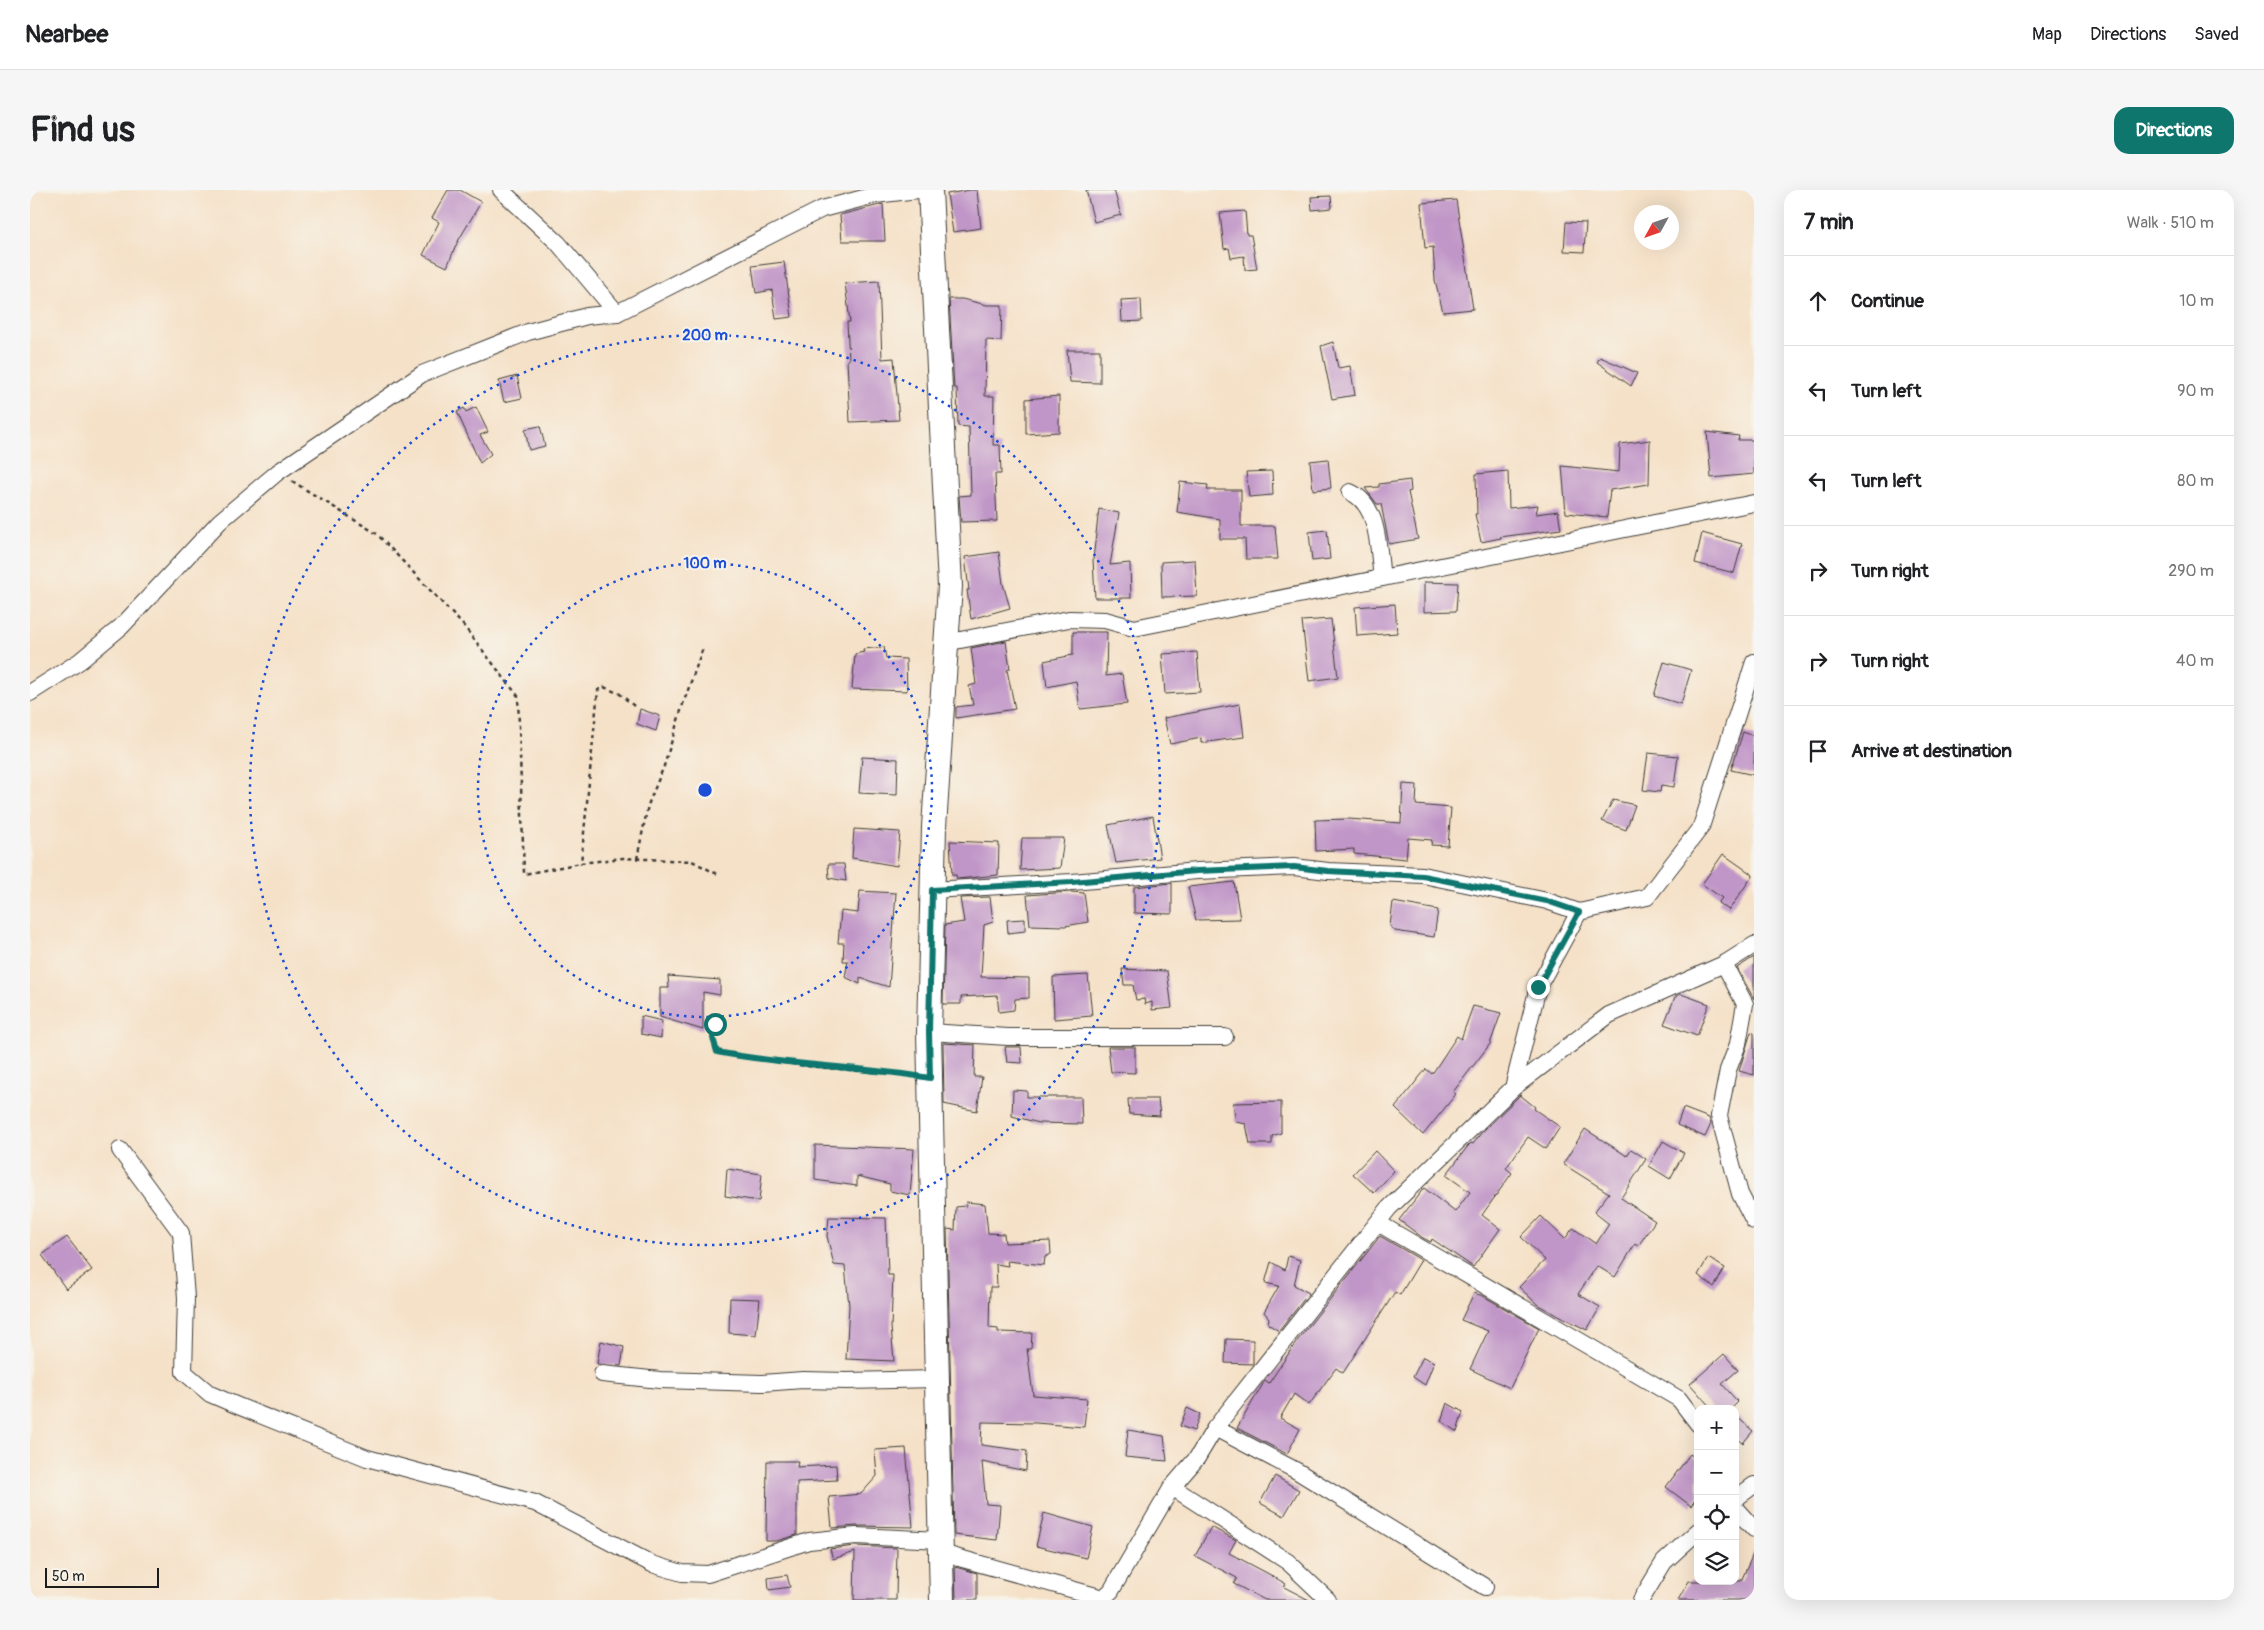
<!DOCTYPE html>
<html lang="en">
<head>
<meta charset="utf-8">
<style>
	:root { --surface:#fff; --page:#f6f6f6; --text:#202124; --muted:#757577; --line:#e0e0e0; --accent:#0f766e }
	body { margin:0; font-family:Pangolin,sans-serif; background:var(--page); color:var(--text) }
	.controls { position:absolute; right:15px; bottom:15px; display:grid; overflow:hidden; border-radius:10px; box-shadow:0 5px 20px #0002 }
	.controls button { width:45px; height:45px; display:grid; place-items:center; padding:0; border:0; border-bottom:1px solid var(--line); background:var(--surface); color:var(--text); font:25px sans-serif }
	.compass { position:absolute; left:1604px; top:15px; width:45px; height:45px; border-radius:50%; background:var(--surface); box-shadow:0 5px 20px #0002; rotate:230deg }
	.scale { position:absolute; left:15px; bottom:12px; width:114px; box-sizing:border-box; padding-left:5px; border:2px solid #1c1c1c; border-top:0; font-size:14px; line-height:18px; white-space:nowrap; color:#1c1c1c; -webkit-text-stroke:4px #f7f3e8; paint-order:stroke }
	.stop { position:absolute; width:15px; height:15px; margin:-11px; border:4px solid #0f766e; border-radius:50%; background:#fff }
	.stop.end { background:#0f766e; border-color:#fff; box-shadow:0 1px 5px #0008 }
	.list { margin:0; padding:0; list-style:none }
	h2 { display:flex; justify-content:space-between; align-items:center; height:65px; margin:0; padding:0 20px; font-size:21px }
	h2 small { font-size:16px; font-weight:400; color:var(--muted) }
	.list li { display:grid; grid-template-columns:32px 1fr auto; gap:15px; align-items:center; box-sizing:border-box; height:90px; padding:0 20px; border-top:1px solid var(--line) }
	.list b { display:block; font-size:19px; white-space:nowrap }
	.list em { font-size:16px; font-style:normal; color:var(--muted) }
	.icon { flex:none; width:28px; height:28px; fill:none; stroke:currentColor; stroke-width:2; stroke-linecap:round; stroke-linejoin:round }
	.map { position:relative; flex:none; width:1724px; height:1410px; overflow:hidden; border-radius:15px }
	header { display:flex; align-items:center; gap:30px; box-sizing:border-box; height:70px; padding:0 25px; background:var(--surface); border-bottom:1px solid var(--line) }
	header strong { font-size:24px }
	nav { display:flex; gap:28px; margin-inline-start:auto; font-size:18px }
	.intro { display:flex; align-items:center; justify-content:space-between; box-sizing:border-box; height:120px; padding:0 30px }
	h1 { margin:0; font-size:35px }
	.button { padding:12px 22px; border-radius:15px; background:var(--accent); color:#fff; font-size:18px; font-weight:700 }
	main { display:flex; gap:30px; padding:0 30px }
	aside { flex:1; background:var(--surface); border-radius:15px; box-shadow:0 5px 20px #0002 }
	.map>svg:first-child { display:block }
	.building { fill:#c095c7 }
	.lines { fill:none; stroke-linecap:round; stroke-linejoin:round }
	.street-casing { stroke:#3d3a36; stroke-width:18 }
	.secondary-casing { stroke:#3d3a36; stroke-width:26 }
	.path { stroke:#3d3a36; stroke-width:2.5; stroke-dasharray:4 4; stroke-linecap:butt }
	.street { stroke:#fff; stroke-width:16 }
	.secondary { stroke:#fff; stroke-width:24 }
	.route { stroke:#0f766e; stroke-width:6 }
	.ring { fill:none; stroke:#1d4ed8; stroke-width:2.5; stroke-dasharray:2.5 5 }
	.centre { fill:#1d4ed8; stroke:#f7f3e8; stroke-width:2.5 }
	.ring-label { font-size:15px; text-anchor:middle; font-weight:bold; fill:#1d4ed8; stroke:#f7f3e8; stroke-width:4; stroke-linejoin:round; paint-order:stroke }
</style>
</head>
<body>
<header>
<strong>Nearbee</strong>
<nav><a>Map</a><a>Directions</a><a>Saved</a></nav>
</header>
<div class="intro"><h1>Find us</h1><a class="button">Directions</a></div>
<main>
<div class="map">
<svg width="1724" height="1410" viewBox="0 0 1724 1410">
	<rect width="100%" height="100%" fill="#f7f3e8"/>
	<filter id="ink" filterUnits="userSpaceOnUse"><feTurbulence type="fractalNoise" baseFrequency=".02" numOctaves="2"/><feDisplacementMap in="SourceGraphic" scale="10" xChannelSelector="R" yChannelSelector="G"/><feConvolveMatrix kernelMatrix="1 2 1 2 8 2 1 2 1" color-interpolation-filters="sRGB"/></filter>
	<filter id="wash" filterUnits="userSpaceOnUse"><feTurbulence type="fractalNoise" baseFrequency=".0096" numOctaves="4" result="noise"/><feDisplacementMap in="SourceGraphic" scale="20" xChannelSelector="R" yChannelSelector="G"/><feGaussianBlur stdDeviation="1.12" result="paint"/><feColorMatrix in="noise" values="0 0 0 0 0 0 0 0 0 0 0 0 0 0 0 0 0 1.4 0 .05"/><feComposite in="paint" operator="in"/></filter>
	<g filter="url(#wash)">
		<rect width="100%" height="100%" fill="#f5e1c8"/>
		<g id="blocks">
			<g class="building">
				<polygon points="418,0 430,0 451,12 427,53 417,77 393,65 409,32 402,28"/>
				<polygon points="940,0 947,0 951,38 923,42 917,4"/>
				<polygon points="1056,0 1084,0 1091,25 1064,32"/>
				<polygon points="1301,6 1302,18 1282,20 1281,7"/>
				<polygon points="1426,10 1443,119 1413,122 1405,90 1403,57 1395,58 1391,13"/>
				<polygon points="853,14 855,51 812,51 810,25"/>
				<polygon points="1215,21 1217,45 1221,45 1227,79 1215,80 1214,66 1201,68 1199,58 1194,59 1190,23"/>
				<polygon points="1536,32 1556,33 1554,62 1534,61"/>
				<polygon points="754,72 762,127 746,129 742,100 726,103 722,76"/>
				<polygon points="849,91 852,169 864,168 869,230 820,232 817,170 819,170 817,132 820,132 815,93"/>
				<polygon points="919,109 932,109 957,115 972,115 971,151 956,150 955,206 964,206 963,255 970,255 971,284 965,284 967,331 931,332 929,306 941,305 939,237 928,236 927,198 924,198"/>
				<polygon points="1111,109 1112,131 1092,132 1091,110"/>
				<polygon points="1303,152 1308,178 1320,176 1325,205 1302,209 1291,156"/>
				<polygon points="1037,160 1070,160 1070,193 1040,192"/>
				<polygon points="1570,167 1607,183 1601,196 1567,172"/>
				<polygon points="487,186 492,208 474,212 469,191"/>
				<polygon points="1029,206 1029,242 996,244 996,209"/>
				<polygon points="446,217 458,242 450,245 461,264 450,273 427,222 434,218 436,222"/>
				<polygon points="510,236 515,256 499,260 495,239"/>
				<polygon points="1677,242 1709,246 1708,250 1724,250 1724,284 1681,288"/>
				<polygon points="1620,250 1619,294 1580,300 1577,327 1536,323 1532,276 1589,282 1590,254"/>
				<polygon points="1298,269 1301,298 1283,300 1280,271"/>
				<polygon points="1242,281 1243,305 1219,307 1216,282"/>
				<polygon points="1478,281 1479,318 1508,315 1506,324 1528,321 1531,339 1470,347 1471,348 1451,352 1445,324 1447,324 1446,284"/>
				<polygon points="1380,290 1381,301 1378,302 1388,349 1359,354 1351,314 1347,314 1335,298 1349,297 1349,294"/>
				<polygon points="1150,292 1178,295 1177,300 1211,300 1211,336 1245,336 1248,369 1216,369 1215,349 1190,349 1190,329 1147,322"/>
				<polygon points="1069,319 1089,323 1080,375 1100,373 1101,408 1065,408 1063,369"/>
				<polygon points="1297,340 1300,369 1282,371 1279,342"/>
				<polygon points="1672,343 1712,354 1704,383 1665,373"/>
				<polygon points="969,362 973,394 980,418 941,429 937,400 939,400 935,367"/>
				<polygon points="1165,370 1167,406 1132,407 1131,372"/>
				<polygon points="1394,392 1428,393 1426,421 1394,422"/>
				<polygon points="1365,414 1367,443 1327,446 1325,417"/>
				<polygon points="1301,429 1308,487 1279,491 1272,431"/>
				<polygon points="1043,442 1077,442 1076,486 1092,484 1097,514 1050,519 1046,491 1017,497 1014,471 1043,465"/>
				<polygon points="976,451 980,479 977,480 985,519 926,528 926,517 943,515 939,496 946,494 941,458"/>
				<polygon points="854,457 856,468 876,469 877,501 822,499 825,464 834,462 833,459"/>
				<polygon points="1167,462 1170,502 1135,504 1132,464"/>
				<polygon points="1634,472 1661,480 1651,514 1624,506"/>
				<polygon points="1210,514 1214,547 1171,553 1171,548 1140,554 1134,528"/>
				<polygon points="610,519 630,526 626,541 607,534"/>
				<polygon points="1713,542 1724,546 1724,585 1701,580"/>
				<polygon points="1618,563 1648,566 1644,597 1631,595 1630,602 1613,600"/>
				<polygon points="832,567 868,569 867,605 829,603"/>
				<polygon points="1373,594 1387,595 1386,615 1421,618 1418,656 1401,655 1402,650 1378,648 1376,669 1324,664 1324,659 1286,661 1285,630 1319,629 1371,633"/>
				<polygon points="1583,610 1605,615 1596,640 1572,631"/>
				<polygon points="1123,626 1130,668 1086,673 1078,635"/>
				<polygon points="824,639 870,642 867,676 822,668"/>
				<polygon points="992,648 1034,648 1030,678 990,680"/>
				<polygon points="920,651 969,653 968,685 927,689 926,685 922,685"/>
				<polygon points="1693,664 1723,685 1699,720 1688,713 1692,708 1672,694"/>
				<polygon points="798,674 814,674 816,691 799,688"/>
				<polygon points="1204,692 1210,729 1166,730 1158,697"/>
				<polygon points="1142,693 1142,724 1104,723 1104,697"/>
				<polygon points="830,701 866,703 859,797 830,788 830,794 815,787 818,771 813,771 814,753 808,753 811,721 828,723"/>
				<polygon points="1041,702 1054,703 1058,732 1035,736 1000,735 997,705"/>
				<polygon points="960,707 963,732 954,735 951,787 999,788 999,808 985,809 984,820 969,822 967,805 931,807 931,814 913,814 915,735 934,732 930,708"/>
				<polygon points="1363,712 1408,720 1404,747 1365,741 1360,736"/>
				<polygon points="995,729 995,741 978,743 977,730"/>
				<polygon points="1724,767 1724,809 1707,778"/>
				<polygon points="1092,779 1137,781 1142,818 1122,820 1122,812 1115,814 1114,809 1106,810 1103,795 1094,795"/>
				<polygon points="1058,785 1062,826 1024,829 1023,787"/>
				<polygon points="638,786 690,790 690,805 673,802 673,840 630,827 630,798 639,798"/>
				<polygon points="1651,804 1679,814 1667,846 1634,834 1645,807"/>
				<polygon points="1443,816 1471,823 1460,854 1423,902 1426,904 1393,945 1365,918 1396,879 1402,884 1427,846 1431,849"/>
				<polygon points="611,826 632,831 631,848 611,844"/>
				<polygon points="1721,842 1724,843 1724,885 1709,881"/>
				<polygon points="913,853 945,855 944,887 952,887 947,921 914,914"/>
				<polygon points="975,857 991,857 992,873 977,872"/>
				<polygon points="1078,857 1105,857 1105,883 1081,882"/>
				<polygon points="983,900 997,901 997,907 1051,907 1052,934 1009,933 982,926"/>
				<polygon points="1490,905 1505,917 1504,919 1530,937 1516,959 1498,947 1476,978 1482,983 1452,1025 1470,1039 1443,1077 1402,1049 1401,1052 1393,1048 1369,1030 1394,998 1425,1022 1440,1002 1416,985 1438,956 1441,953 1443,954 1451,943"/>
				<polygon points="1098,909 1128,909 1130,926 1099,924"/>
				<polygon points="1251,912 1251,943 1242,946 1242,954 1220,954 1216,934 1206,932 1203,913"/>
				<polygon points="1653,918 1679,928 1681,934 1675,947 1647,935"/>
				<polygon points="1555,939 1597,966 1601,959 1616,969 1591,1008 1625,1031 1608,1056 1605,1054 1585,1087 1567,1076 1548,1104 1570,1117 1557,1140 1508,1115 1489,1097 1515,1070 1491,1047 1511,1026 1535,1049 1543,1038 1566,1054 1579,1034 1564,1022 1579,1003 1533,974"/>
				<polygon points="1633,951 1654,963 1640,989 1619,976"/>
				<polygon points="785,955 884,959 880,1005 860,1001 860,994 827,986 827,996 785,990"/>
				<polygon points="1345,961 1364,981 1344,1003 1323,984"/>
				<polygon points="697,979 732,984 729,1011 695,1006"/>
				<polygon points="936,1012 955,1014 958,1043 974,1044 975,1053 1020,1051 1021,1064 1015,1067 1014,1075 977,1071 978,1076 966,1074 967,1097 960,1097 959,1138 968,1139 968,1142 1002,1143 1001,1159 997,1159 1003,1205 1057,1209 1054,1237 1006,1233 952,1232 951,1255 997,1261 996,1281 952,1272 956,1314 970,1315 967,1350 924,1345 917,1039 925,1040 926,1017 936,1016"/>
				<polygon points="799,1027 856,1028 858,1085 863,1085 861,1137 864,1171 816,1169 819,1116 815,1076 804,1075 797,1046"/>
				<polygon points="1350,1046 1391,1070 1370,1105 1365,1102 1313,1183 1306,1178 1279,1215 1264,1204 1250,1228 1270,1239 1257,1264 1207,1238 1233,1194 1235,1190 1239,1193 1267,1151"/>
				<polygon points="37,1047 62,1080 36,1099 12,1065"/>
				<polygon points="1258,1066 1270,1070 1264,1095 1279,1103 1249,1141 1238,1134 1239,1128 1234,1122 1249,1096 1235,1093 1241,1072 1255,1080"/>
				<polygon points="1678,1068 1695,1078 1684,1097 1668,1085"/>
				<polygon points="1444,1103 1453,1106 1509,1138 1480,1198 1440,1179 1458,1141 1431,1130"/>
				<polygon points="700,1108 730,1109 726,1145 699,1143"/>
				<polygon points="1196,1149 1223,1150 1223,1174 1195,1173"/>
				<polygon points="571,1151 594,1157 591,1176 567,1174"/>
				<polygon points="1694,1164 1708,1180 1692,1194 1708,1212 1701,1219 1682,1219 1660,1194"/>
				<polygon points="1393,1167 1404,1172 1395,1195 1383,1187"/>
				<polygon points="1417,1213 1433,1222 1427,1242 1411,1231"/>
				<polygon points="1157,1218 1170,1224 1164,1241 1150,1236"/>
				<polygon points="1705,1225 1723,1241 1713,1253 1705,1246"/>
				<polygon points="1098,1240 1134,1246 1137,1271 1095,1267"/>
				<polygon points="876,1258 883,1337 826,1336 802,1338 799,1307 831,1304 847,1286 845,1260"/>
				<polygon points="1660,1264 1668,1270 1668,1306 1661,1316 1636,1297"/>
				<polygon points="737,1271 768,1271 767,1277 806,1275 807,1290 767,1292 767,1345 746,1351 736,1351"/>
				<polygon points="1245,1286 1269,1300 1254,1326 1230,1313"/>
				<polygon points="1014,1323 1063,1337 1056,1368 1006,1356"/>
				<polygon points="1181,1337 1206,1350 1199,1363 1237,1383 1256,1394 1254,1397 1279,1410 1235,1410 1204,1394 1207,1388 1165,1366"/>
				<polygon points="826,1356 867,1358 866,1410 824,1410 825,1362 803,1369 800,1359"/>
				<polygon points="1724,1362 1724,1410 1648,1410 1659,1391 1711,1391"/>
				<polygon points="925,1377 947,1383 947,1410 926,1410"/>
				<polygon points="757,1385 760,1397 739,1400 738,1388"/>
			</g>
		</g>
	</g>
	<g filter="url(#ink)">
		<use href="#blocks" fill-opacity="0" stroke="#3d3a36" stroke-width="1"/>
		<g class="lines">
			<defs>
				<g id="street">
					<polyline points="471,0 528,53 587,123"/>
					<path d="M1320,302C1350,315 1348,361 1352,388"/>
					<polyline points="915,453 1039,429 1075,430 1104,438 1724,313"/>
					<polyline points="0,503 50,471 92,436 190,331 248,282 392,184 498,142 557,126 587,123 792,19 845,5 888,0"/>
					<polyline points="902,700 1042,692 1167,681 1264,677 1298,681 1393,685 1517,711 1549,722 1617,707 1671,637 1724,472"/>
					<polyline points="1694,774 1715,814 1708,854 1698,880 1689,926 1710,1004 1724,1031"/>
					<polyline points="899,842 978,847 1195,847"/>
					<polyline points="1483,898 1579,825 1694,774 1724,755"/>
					<polyline points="90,960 151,1043 156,1108 154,1182 180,1204 208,1216 337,1268 505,1313 622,1374 652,1383 678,1384 779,1351 826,1346 911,1350"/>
					<polyline points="1348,1033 1649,1209 1668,1234"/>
					<polyline points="572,1184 630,1190 732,1193 773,1190 817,1191 907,1189"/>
					<polyline points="1185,1238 1267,1281 1455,1397"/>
					<polyline points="1142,1297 1258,1372 1298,1410"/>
					<polyline points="1705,1309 1724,1295"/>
					<polyline points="1705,1318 1724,1339"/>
					<polyline points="911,1363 1073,1408 1081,1401 1142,1297 1167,1268 1185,1238 1359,1018 1483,898 1508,797 1549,722"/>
					<polyline points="1611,1410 1634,1372 1668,1341"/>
				</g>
				<polyline id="secondary" points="900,0 920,396 904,637 899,842 912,1410"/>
			</defs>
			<use href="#street" class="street-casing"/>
			<use href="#secondary" class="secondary-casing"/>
			<g class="path">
				<polyline points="262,291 347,344 433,435 488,506 494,684 551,673"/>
				<polyline points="604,516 590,504 574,497 568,500 551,673 593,668 662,671 689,685"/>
				<polyline points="607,669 618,615 634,576 653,514 673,458"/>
				<polyline points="685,834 683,849 687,862 778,876 882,885"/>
			</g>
			<use href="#street" class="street"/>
			<use href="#secondary" class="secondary"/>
		</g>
	</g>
	<g class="lines" filter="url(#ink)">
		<path class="route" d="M685,834L683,848L687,862C757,876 830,876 900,888L899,842L902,700L1042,692L1167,681L1264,677L1298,681L1393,686L1517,711L1549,722L1508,797"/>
	</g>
	<g class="ring">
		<circle cx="675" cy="600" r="227"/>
		<circle cx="675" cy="600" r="455"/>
	</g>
	<circle cx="675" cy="600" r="8" class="centre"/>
	<g class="ring-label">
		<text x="675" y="150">200 m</text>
		<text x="675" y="378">100 m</text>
	</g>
</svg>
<div class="controls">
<button>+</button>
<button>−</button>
<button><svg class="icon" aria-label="locate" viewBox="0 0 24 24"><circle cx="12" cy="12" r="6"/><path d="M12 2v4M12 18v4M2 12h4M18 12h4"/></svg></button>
<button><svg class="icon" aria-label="layers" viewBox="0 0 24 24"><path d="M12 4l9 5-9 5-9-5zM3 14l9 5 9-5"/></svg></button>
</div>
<svg class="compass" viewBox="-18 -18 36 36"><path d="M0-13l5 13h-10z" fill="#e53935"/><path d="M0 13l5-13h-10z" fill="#757577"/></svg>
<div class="scale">50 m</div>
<div class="stop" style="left:685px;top:834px"></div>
<div class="stop end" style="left:1508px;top:797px"></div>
</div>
<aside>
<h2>7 min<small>Walk · 510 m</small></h2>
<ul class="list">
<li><svg class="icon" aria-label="ahead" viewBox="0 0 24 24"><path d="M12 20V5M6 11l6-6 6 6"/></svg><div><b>Continue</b></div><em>10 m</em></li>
<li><svg class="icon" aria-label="left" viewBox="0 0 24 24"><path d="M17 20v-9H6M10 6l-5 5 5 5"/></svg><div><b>Turn left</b></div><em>90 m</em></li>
<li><svg class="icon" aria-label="left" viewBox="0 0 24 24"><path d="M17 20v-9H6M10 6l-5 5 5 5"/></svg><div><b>Turn left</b></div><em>80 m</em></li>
<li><svg class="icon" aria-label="right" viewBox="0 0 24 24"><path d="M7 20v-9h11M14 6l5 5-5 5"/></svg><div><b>Turn right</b></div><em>290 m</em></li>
<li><svg class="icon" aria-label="right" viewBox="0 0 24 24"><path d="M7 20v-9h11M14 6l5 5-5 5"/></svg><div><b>Turn right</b></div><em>40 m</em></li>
<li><svg class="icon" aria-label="arrive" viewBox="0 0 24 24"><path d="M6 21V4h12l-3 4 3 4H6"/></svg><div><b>Arrive at destination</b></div></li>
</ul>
</aside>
</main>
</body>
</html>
